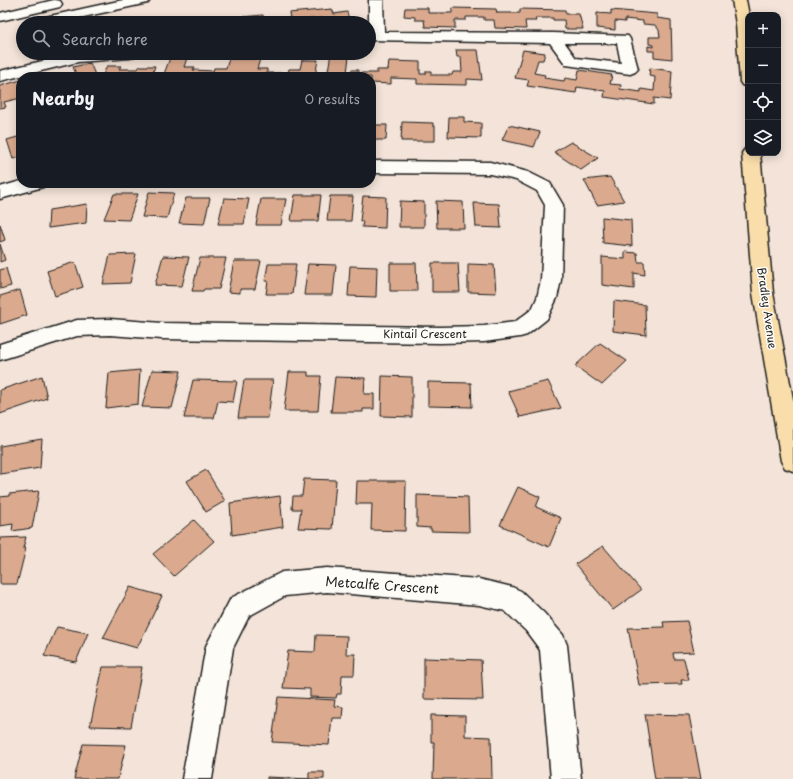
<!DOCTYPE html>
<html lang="en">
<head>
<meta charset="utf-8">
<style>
	:root { --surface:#171b24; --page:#242831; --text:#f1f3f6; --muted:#9ea1a6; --line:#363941 }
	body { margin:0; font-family:"Playpen Sans",sans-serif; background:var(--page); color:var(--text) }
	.controls { position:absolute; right:12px; top:12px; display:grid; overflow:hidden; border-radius:8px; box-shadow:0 2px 10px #0003 }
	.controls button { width:36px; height:36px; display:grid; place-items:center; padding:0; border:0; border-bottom:1px solid var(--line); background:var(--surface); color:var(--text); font:20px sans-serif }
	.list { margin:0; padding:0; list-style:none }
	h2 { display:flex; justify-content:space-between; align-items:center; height:52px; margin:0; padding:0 16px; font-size:17px }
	h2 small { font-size:13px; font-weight:400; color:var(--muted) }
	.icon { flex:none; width:22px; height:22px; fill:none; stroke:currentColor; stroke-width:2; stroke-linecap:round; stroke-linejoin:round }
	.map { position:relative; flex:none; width:793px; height:779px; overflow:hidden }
	.search { position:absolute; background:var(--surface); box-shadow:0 2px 10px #0003; left:16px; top:16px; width:360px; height:44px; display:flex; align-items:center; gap:10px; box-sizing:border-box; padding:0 14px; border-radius:22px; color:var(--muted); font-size:15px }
	.panel { position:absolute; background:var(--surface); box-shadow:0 2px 10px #0003; left:16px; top:72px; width:360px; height:116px; border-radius:16px }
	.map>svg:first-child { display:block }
	.building { fill:#dbaa8e; stroke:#1c1c1c }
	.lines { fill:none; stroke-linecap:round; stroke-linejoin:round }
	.minor-casing { stroke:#1c1c1c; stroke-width:3 }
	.major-casing { stroke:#1c1c1c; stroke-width:3 }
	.minor { fill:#fdfcf7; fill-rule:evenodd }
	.major { fill:#f9deab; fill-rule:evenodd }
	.labels { text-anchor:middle; stroke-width:3; stroke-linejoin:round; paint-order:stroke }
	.street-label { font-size:11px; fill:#1c1c1c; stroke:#fdfcf7 }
	.near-street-label { font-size:13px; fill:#1c1c1c; stroke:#fdfcf7 }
</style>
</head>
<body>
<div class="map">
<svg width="793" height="779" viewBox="0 0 793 779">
	<rect width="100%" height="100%" fill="#f3e3d8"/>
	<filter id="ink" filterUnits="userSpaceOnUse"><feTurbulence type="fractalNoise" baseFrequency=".025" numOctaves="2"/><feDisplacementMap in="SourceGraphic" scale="8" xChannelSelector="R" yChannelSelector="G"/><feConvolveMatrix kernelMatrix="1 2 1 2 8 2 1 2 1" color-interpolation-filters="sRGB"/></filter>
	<g filter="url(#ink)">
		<g class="building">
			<polygon points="405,8 428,8 428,13 452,13 452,8 496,9 497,13 520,13 520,9 565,10 566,14 579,14 583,29 565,29 564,20 553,20 553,18 535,18 536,21 525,21 526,29 495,28 494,20 484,20 484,17 466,17 466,20 455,20 455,28 425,27 424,20 415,20 415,17 404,16"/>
			<polygon points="332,9 334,14 347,12 350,23 334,23 333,20 322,21 322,18 303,20 304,22 299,23 219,23 219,19 263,15 264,20 290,18 289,13"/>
			<polygon points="611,10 657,14 657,18 671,20 672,59 654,57 654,51 648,51 648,46 654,47 654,45 649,44 649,37 660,37 659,30 655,25 643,24 643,21 625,19 625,22 615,21 615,30 597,28 597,13 611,14"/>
			<polygon points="456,50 478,50 482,80 467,79 467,85 417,84 417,79 391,78 391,84 371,83 371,77 327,77 331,53 355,53 354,56 349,56 347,73 350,73 351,70 358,70 358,73 377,73 377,70 388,70 389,61 420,62 420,74 426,74 426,71 431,71 431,75 452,75 453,72 462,72 461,57 457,57"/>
			<polygon points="523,50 545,53 543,60 538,60 534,73 545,75 544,78 564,81 565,78 577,80 579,70 612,75 610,84 621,85 620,89 641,92 641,89 654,91 655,77 649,76 650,68 672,71 670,100 654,98 654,104 604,97 605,91 577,87 576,93 527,86 529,80 515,78"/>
			<polygon points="170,58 187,58 184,67 195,67 193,70 213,71 214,68 226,68 229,59 260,59 257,69 267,69 267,73 288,73 289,69 300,69 302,60 318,60 315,76 177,77 178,75 164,74"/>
			<polygon points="90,63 96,77 72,77 77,76 73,67"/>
			<polygon points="107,66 121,66 119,69 138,69 140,66 155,66 151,77 102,77"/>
			<polygon points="21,80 21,98 4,102 6,107 0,108 0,86"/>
			<polygon points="449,117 464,117 464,122 481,123 481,138 448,137"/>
			<polygon points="402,122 433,123 433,126 435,126 435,141 401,141"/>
			<polygon points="371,125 387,125 386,140 371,140"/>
			<polygon points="509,125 540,132 534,147 502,140"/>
			<polygon points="21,136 21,157 13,159 7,140"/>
			<polygon points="571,142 598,158 581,170 554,152"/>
			<polygon points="610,177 624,201 597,205 584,180"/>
			<polygon points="149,192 174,193 167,218 142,217"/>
			<polygon points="114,194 138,194 129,220 104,219"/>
			<polygon points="295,195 321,195 318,221 291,221"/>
			<polygon points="330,196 353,196 351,221 327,221"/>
			<polygon points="363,196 386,197 385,228 362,227 363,221 360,221"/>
			<polygon points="186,198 210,198 204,224 179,223"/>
			<polygon points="224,198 249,199 244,224 218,224"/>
			<polygon points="261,199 286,199 281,225 256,225"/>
			<polygon points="400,201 424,202 424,227 399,227"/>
			<polygon points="436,201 463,202 464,228 437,228"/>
			<polygon points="474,203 499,204 501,228 476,227"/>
			<polygon points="87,204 86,223 48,228 49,210"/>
			<polygon points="602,217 631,220 632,246 603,243"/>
			<polygon points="0,224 5,240 0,242"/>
			<polygon points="0,244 5,260 0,262"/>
			<polygon points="625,252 637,253 638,262 644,262 645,275 634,273 634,289 602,285 602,257 625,259"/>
			<polygon points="136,254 130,283 103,284 110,255"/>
			<polygon points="163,256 189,257 182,286 155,285"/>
			<polygon points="200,258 226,258 219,289 204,289 203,291 192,291"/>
			<polygon points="234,261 261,261 255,289 240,289 240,293 228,292"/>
			<polygon points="75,262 83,287 55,296 47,271"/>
			<polygon points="390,263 416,263 417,291 390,291"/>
			<polygon points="432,263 458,263 460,292 432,292"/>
			<polygon points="268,264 296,264 292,294 266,294 268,281 265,281"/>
			<polygon points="308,264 336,265 333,295 304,295"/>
			<polygon points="468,264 494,265 496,293 468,292"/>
			<polygon points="350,266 377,267 376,297 348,296"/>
			<polygon points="6,268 11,286 0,289 0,270"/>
			<polygon points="20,290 27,315 0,324 0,296"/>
			<polygon points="614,301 645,305 646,335 613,331"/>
			<polygon points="600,343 627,361 602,385 575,366"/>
			<polygon points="140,370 138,404 106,408 109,373"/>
			<polygon points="152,370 181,371 172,408 142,407"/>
			<polygon points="289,372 308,372 308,376 321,376 318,411 284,411"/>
			<polygon points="42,376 47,398 0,414 0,390"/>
			<polygon points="382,376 412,377 412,417 381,416"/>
			<polygon points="335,377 365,378 364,394 374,394 374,409 363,409 363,412 331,412"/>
			<polygon points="193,380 237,381 233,402 218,401 214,418 184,418"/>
			<polygon points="244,380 273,380 268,418 238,418"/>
			<polygon points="548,381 561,408 520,417 508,391"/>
			<polygon points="428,382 471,383 472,407 428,406"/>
			<polygon points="42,439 40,468 0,474 0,446"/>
			<polygon points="206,470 225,501 206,512 187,481"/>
			<polygon points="304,479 336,480 332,529 298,528 301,509 292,509 293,496 302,496"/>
			<polygon points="357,481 406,481 405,531 371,530 372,504 356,504"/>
			<polygon points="518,487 540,497 536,507 561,518 549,547 500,525"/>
			<polygon points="39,491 32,528 12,531 13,524 0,526 0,497 9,496 9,494"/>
			<polygon points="417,495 468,497 469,532 431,531 431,528 417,527"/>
			<polygon points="280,496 283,527 232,535 230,503"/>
			<polygon points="194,520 214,541 174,576 153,554"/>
			<polygon points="26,537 23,548 26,548 17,584 0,584 0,538"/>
			<polygon points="603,546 641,590 613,610 575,564"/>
			<polygon points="130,587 162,596 137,648 103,638"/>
			<polygon points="687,621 694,652 673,653 674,659 684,659 689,680 681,680 682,684 639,685 628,628 664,627 663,622"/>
			<polygon points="57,627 88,633 76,662 44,656"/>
			<polygon points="316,635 347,636 346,654 355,654 354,675 342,675 341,694 337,694 336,698 310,697 310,689 283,688 288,651 315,652"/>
			<polygon points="424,658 481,660 483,700 424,699"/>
			<polygon points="103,667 142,667 131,727 90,726"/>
			<polygon points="278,697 335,700 334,706 343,707 342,718 332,718 329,745 272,742"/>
			<polygon points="645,714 689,715 701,779 655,779"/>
			<polygon points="431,715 465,716 465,736 491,737 492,779 433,779 434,742 431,742"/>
			<polygon points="83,744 126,745 118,779 74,779"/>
			<polygon points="309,772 324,772 324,779 267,779 267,777 309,779"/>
		</g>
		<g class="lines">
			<defs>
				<g id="minor">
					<polygon points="54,0 60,1 62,4 60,7 0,21 0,13"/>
					<polygon points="123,0 150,0 148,3 143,4 56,23 29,23 31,20 36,19"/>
					<path d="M369,0H383L384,32L554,33L628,36L630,39L638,69L635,72L630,74L566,65L550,43L369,40ZM565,43H617L621,63L576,58Z"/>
					<polygon points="76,53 138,53 135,56 130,58 78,62 0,81 0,71"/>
					<polygon points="371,161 490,162 528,172 550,183 563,205 561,280 557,298 547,319 527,335 520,337 484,342 440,343 162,339 110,335 77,336 0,360 0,344 77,320 110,319 162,323 440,327 484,326 515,322 532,309 537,298 541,280 545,205 537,191 516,180 490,174 371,173"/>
					<polygon points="21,181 21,183 46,183 43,187 0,199 0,187"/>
					<polygon points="327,568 479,579 512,587 521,591 544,613 563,635 567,645 581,779 551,779 540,650 526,631 505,611 479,605 327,592 285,596 249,616 233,648 212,779 182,779 206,646 231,598 282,572"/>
				</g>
				<g id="major">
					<polygon points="732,0 746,0 749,15 748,87 742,85 740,82 736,24"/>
					<polygon points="748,148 748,153 760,153 773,293 793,399 793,471 785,468 781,461 753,293 742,153 745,149"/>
				</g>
			</defs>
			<use href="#minor" class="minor-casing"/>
			<use href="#major" class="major-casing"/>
			<use href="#minor" class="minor"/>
			<use href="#major" class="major"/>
		</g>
	</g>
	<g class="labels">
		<g class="street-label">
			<text transform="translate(767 308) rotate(82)" y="4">Bradley Avenue</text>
			<text x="425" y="338">Kintail Crescent</text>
		</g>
		<g class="near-street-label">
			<text transform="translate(382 585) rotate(4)" y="5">Metcalfe Crescent</text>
		</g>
	</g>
</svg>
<div class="controls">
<button>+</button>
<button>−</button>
<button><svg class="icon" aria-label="locate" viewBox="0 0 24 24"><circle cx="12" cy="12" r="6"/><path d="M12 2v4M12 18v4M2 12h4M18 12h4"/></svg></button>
<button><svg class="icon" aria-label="layers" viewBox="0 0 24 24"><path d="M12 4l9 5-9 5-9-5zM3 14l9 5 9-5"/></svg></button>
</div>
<div class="search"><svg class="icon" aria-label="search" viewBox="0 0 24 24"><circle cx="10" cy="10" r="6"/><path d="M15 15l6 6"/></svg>Search here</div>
<section class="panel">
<h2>Nearby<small>0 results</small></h2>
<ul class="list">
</ul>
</section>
</div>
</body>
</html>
